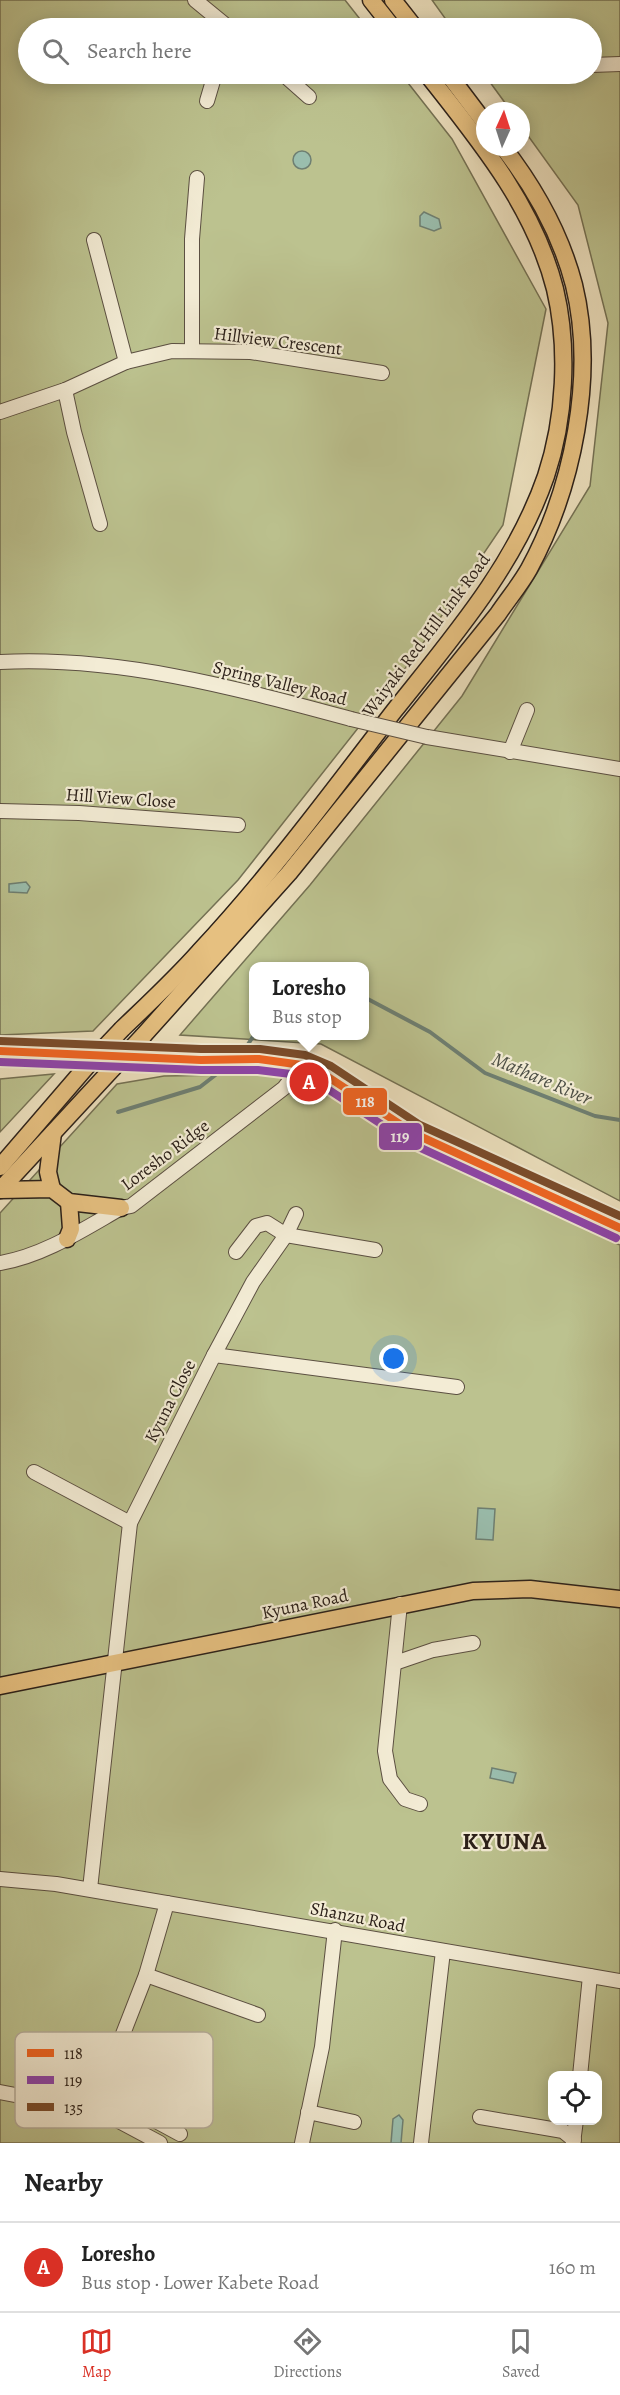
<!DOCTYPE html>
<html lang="en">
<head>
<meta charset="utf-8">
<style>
	:root { --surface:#fff; --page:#f6f6f6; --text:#222; --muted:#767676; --line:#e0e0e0; --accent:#d93025 }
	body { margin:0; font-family:Alegreya,serif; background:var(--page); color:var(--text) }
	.controls { position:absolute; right:18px; bottom:18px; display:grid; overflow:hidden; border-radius:12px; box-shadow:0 3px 15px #0003 }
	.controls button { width:54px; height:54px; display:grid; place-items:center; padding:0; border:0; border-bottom:2px solid var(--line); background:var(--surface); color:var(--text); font:30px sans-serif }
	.compass { position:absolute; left:476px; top:102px; width:54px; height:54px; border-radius:50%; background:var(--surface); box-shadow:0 3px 15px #0003; rotate:3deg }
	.you { position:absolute; left:394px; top:1359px; width:21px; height:21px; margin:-15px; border:4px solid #fff; border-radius:50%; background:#1a73e8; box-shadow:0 0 0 9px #1a73e833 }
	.badge { display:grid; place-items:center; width:39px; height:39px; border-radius:50%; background:var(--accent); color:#fff; font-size:20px; font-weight:700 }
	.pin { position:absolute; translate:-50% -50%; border:3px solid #fff; box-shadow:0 2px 6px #0006 }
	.popup { position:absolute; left:249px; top:962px; width:120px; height:78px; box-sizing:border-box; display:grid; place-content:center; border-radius:12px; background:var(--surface); filter:drop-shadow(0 2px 4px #0005); font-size:20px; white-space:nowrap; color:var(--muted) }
	.popup b { font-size:22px; color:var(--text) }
	.popup::after { content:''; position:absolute; left:50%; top:100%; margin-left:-12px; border:12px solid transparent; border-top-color:var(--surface) }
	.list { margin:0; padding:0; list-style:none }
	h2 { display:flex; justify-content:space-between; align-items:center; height:78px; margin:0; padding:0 24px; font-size:26px }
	h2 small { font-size:20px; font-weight:400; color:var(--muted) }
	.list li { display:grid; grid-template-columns:39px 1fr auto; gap:18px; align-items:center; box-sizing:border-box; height:90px; padding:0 24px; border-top:2px solid var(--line) }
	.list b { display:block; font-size:22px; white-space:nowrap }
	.list p { margin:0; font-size:20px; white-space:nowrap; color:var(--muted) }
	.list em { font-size:20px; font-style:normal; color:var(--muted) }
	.icon { flex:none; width:33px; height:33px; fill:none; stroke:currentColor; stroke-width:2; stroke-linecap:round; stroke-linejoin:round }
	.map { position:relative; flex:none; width:620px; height:2143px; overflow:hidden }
	.search { position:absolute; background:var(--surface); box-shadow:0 3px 15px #0003; left:18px; right:18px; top:18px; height:66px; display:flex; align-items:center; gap:15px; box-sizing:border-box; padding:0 21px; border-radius:33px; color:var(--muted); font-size:22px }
	.sheet { height:168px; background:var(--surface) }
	nav { display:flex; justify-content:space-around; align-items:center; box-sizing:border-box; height:84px; border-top:2px solid var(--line); background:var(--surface); font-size:16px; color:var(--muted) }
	nav a { display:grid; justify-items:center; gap:3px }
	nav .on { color:var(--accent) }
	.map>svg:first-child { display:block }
	.green { fill:#bcc28f; stroke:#747154; stroke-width:1.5; fill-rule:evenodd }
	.water { fill:#9abeae; stroke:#6e7f72; stroke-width:1.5 }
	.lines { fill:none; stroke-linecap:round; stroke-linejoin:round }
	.stream { stroke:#6e7f72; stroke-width:4 }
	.minor-casing { stroke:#5c5042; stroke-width:16 }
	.major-casing { stroke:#2b2019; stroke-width:19 }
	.minor { stroke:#f3ecd5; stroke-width:14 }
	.major { stroke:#e6c080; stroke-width:16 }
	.minor-bridge-casing { stroke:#5c5042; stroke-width:16; stroke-linecap:butt }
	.major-bridge-casing { stroke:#2b2019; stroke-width:19; stroke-linecap:butt }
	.minor-bridge { stroke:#f3ecd5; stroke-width:14 }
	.major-bridge { stroke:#e6c080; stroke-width:16 }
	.bus-1-casing { stroke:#f3ecd5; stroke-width:12 }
	.bus-2-casing { stroke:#f3ecd5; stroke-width:12 }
	.bus-3-casing { stroke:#f3ecd5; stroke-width:12 }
	.bus-1 { stroke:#f26522; stroke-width:8 }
	.bus-2 { stroke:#8e44ad; stroke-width:8 }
	.bus-3 { stroke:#7a4b2a; stroke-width:8 }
	.labels { text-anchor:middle; stroke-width:4.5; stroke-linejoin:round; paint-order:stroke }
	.street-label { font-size:18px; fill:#2b2019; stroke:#f3ecd5 }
	.water-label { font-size:20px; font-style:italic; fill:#4c4f46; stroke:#f3ecd5 }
	.district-label { font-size:24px; font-weight:bold; letter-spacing:1.5px; fill:#2b2019; stroke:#f3ecd5 }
	.key { fill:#f3ecd5; stroke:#b7af9d; stroke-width:1.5 }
	.key-label { font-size:16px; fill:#2b2019 }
	.line-badge { stroke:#f3ecd5; stroke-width:2 }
	.badge-label { font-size:16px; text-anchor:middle; font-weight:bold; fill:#fff }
</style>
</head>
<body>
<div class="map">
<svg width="620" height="2143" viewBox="0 0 620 2143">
	<rect width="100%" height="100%" fill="#ede1bf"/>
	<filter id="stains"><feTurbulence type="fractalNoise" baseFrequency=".00333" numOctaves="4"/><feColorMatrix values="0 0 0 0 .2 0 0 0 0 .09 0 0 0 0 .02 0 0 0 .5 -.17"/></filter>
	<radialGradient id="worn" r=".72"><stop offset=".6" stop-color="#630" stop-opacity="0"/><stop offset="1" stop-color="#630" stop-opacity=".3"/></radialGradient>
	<g class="green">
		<polygon points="0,0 345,0 367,28 28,28 28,74 401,74 452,139 546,309 503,525 411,661 238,880 93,1031 0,1035"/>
		<path d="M432,0H620V1201L321,1044L180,1035L310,885L462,696L590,486L608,323L578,205L521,126V111H511L484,74H592V28H452ZM254,966H364V1036H254Z"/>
		<polygon points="54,1074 0,1132 0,1079"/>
		<path d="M281,1074L330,1092L389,1130L476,1177L620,1245V2143H0V1213L117,1084L164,1076ZM552,2076H598V2120H552Z"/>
	</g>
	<g class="water">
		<circle cx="302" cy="160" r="9"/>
		<polygon points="424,212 439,219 441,228 434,231 420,226 420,216"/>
		<polygon points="26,882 30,887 27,893 9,892 9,884"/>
		<polygon points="478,1508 495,1509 493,1540 476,1539"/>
		<polygon points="492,1768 516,1773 513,1783 490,1778"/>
		<polygon points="399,2115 403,2120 401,2143 391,2143 393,2119"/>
	</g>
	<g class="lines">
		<g class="stream">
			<polyline points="364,997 430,1032 485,1073 595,1116 620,1120"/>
			<polyline points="245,1049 254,1035"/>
			<polyline points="118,1112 200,1087 227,1066"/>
		</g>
		<defs>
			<g id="minor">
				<polyline points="195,0 229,28"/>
				<polyline points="592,65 620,64"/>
				<polyline points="283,74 309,97"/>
				<polyline points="207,101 215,74"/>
				<polyline points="94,240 126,362"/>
				<polyline points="192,349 192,239 197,178"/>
				<polyline points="65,390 74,432 100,524"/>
				<polyline points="0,412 65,390 126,362 172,351 251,352 382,373"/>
				<path d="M0,662C120,656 236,688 351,719"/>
				<polyline points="427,737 620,769"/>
				<polyline points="510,752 527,710"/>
				<polyline points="0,811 79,813 238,825"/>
				<polyline points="236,1252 256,1226 267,1223 286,1235 375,1250"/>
				<path d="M0,1263C43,1256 84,1229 121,1208L131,1206L284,1088L302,1065"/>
				<polyline points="214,1355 253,1282 286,1235 296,1214"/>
				<polyline points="34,1472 130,1523"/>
				<polyline points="400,1604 385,1751 390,1779 405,1799 420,1804"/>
				<polyline points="395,1663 433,1650 473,1643"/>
				<polyline points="0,1879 56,1884 620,1981"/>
				<polyline points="90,1889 130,1523 214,1355 457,1387"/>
				<polyline points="146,1975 258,2015"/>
				<polyline points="580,2076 590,1976"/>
				<polyline points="0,2092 73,2106 90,2103 107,2075 146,1975 167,1903"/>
				<polyline points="98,2093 121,2102 180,2134"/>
				<polyline points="87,2104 160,2143"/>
				<polyline points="308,2112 354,2122"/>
				<polyline points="480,2117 563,2131 574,2140"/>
				<polyline points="302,2143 322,2047 335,1930"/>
				<polyline points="421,2143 443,1951"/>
				<polyline points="573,2143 576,2120"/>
			</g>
			<g id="major">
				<polyline points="371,0 393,28"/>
				<polyline points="393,0 415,28"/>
				<polyline points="448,74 485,123"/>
				<path d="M122,1029C148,1004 175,979 199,952C269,877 331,793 394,711C452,638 515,566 546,476C565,419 569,348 555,289C534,206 479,140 427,74"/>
				<path d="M143,1036L289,873L498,614C508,599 520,585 529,569C573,488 596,375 574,285C561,235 534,187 503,147"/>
				<polyline points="0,1051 201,1060 259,1059 302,1065 325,1075 415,1134 620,1228"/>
				<polyline points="0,1167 87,1066"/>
				<polyline points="52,1189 48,1172 53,1133"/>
				<polyline points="0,1190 113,1068"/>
				<polyline points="0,1190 52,1189 69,1202 121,1208"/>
				<polyline points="67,1239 71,1229 69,1202"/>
				<polyline points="0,1686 473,1591 530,1589 620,1599"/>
			</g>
		</defs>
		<use href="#minor" class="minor-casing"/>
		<use href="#major" class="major-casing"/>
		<use href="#minor" class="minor"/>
		<use href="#major" class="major"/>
		<defs>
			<polyline id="minor-bridge" points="351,719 427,737"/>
			<g id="major-bridge">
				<polyline points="87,1066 122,1029"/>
				<polyline points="113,1068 143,1036"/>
			</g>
		</defs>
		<use href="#minor-bridge" class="minor-bridge-casing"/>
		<use href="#major-bridge" class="major-bridge-casing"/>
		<use href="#minor-bridge" class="minor-bridge"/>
		<use href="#major-bridge" class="major-bridge"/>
		<defs>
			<polyline id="bus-1" points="0,1051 201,1060 259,1059 302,1065 325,1075 415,1134 620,1228"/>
			<polyline id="bus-2" points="0,1062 201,1070 258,1070 299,1075 320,1084 410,1143 616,1238"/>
			<polyline id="bus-3" points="0,1041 201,1049 260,1049 305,1055 331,1066 420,1125 620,1216"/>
		</defs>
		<use href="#bus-1" class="bus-1-casing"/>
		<use href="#bus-2" class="bus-2-casing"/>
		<use href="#bus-3" class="bus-3-casing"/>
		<use href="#bus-1" class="bus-1"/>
		<use href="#bus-2" class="bus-2"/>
		<use href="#bus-3" class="bus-3"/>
	</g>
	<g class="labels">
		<g class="street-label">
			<text transform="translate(278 341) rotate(7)" y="6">Hillview Crescent</text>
			<text transform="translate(426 635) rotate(-53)" y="6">Waiyaki Red Hill Link Road</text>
			<text transform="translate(280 683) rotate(14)" y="6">Spring Valley Road</text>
			<text transform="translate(121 798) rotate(4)" y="6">Hill View Close</text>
			<text transform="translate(165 1155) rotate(-37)" y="6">Loresho Ridge</text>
			<text transform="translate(170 1401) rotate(-63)" y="6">Kyuna Close</text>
			<text transform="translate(305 1604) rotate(-12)" y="6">Kyuna Road</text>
			<text transform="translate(358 1917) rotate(11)" y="6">Shanzu Road</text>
		</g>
		<g class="water-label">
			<text transform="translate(542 1078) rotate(23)" y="7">Mathare River</text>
		</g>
		<g class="district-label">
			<text x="505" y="1849">KYUNA</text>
		</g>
	</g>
	<rect x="15" y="2032" width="198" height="96" rx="9" class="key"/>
	<rect x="27" y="2049" width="27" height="8" fill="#f26522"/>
	<rect x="27" y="2076" width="27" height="8" fill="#8e44ad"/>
	<rect x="27" y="2103" width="27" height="8" fill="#7a4b2a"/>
	<g class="key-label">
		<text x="64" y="2059">118</text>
		<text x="64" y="2086">119</text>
		<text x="64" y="2113">135</text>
	</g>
	<g class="line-badge">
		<rect x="342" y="1087" width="46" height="29" rx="6" fill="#f26522"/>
		<rect x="378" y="1122" width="45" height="29" rx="6" fill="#8e44ad"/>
	</g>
	<g class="badge-label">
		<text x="365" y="1107">118</text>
		<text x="400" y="1142">119</text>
	</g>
	<rect width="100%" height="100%" filter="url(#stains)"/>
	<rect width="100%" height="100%" fill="url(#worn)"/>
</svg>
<div class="controls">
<button><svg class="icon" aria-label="locate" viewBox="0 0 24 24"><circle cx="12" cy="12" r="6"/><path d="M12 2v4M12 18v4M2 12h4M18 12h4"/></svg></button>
</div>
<svg class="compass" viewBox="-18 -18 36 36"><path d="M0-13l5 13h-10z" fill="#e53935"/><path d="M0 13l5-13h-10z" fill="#767676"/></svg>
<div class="you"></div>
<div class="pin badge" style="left:309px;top:1082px">A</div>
<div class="popup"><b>Loresho</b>Bus stop</div>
<div class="search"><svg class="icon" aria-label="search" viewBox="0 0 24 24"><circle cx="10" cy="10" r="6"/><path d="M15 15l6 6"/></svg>Search here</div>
</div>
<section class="sheet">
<h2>Nearby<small></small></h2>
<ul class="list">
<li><span class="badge">A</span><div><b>Loresho</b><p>Bus stop · Lower Kabete Road</p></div><em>160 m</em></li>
</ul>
</section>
<nav>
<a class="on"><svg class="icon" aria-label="map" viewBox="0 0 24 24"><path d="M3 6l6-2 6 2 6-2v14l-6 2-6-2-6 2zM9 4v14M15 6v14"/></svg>Map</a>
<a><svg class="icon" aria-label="directions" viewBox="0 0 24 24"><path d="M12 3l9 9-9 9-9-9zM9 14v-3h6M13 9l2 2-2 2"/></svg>Directions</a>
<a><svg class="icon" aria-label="saved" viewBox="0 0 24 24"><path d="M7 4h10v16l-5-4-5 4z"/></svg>Saved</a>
</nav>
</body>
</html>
